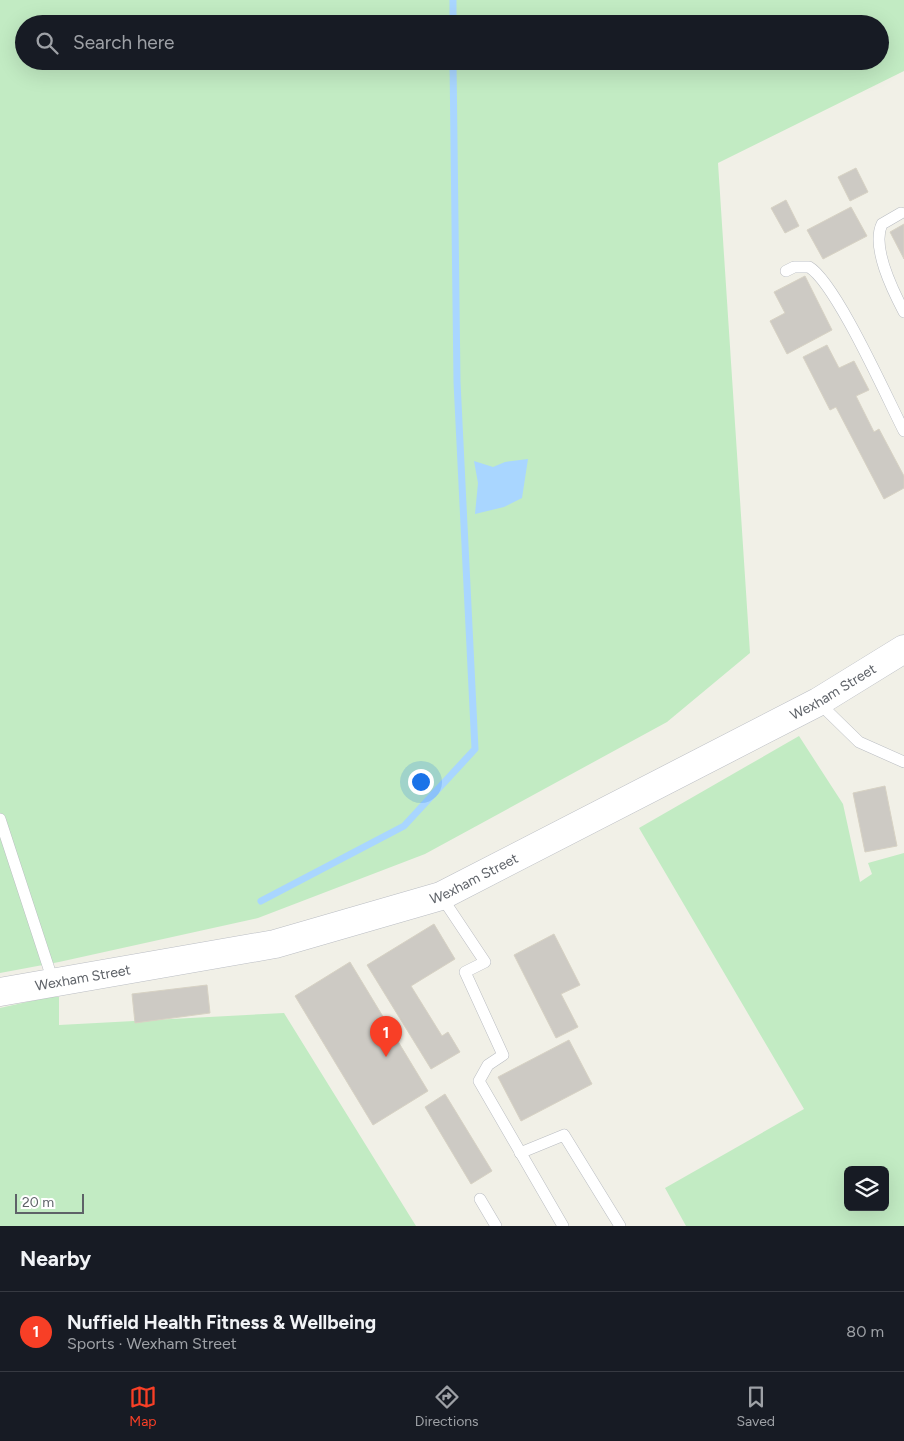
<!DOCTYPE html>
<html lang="en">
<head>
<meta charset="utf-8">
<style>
	:root { --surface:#171b24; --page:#20242c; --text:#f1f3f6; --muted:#9ea1a6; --line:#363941; --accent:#f83f26 }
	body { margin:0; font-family:Figtree,sans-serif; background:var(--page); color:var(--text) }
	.controls { position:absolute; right:15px; bottom:15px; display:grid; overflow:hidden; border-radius:8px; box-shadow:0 5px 20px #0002 }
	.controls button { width:45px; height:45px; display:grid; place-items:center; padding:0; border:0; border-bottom:1px solid var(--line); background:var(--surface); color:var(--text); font:25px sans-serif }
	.scale { position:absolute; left:15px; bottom:12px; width:69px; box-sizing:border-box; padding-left:5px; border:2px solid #5e6268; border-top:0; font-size:14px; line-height:18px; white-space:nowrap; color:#5e6268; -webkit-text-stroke:4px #fff; paint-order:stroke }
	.you { position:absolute; left:420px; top:781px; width:18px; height:18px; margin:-12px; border:4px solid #fff; border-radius:50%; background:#1a73e8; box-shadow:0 0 0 8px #1a73e833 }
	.badge { display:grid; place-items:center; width:32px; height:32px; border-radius:50%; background:var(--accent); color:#fff; font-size:16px; font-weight:700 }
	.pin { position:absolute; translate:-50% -41px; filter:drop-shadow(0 1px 2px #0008) }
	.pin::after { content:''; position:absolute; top:26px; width:18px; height:15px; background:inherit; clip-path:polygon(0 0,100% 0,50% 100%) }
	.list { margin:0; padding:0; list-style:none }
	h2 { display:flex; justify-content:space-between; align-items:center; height:65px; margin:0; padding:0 20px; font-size:21px }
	h2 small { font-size:16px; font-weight:400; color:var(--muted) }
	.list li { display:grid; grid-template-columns:32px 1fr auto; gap:15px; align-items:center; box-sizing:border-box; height:80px; padding:0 20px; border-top:1px solid var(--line) }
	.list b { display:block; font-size:19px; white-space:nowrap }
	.list p { margin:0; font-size:16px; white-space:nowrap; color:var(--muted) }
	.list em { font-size:16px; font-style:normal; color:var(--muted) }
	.icon { flex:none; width:28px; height:28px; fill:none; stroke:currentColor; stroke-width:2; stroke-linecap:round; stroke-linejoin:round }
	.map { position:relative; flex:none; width:904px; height:1226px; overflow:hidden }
	.search { position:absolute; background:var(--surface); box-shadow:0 5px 20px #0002; left:15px; right:15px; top:15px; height:55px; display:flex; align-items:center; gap:12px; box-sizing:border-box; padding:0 18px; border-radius:28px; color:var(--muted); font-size:19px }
	.sheet { height:145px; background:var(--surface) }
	nav { display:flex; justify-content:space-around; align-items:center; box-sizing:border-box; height:70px; border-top:1px solid var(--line); background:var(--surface); font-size:14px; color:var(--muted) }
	nav a { display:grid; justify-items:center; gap:2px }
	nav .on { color:var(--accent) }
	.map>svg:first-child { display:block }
	.green { fill:#c2ebc3; fill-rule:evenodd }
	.water { fill:#a9d6ff }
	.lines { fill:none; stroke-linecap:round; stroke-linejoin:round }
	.stream { stroke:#a9d6ff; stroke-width:7 }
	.building { fill:#cdcac4; stroke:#d7d2c4 }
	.lane-casing { stroke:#b9bcc1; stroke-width:12 }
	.secondary-casing { stroke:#babdc3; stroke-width:29 }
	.lane { stroke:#fff; stroke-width:11 }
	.secondary { stroke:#fff; stroke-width:28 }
	.labels { text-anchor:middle; stroke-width:4; stroke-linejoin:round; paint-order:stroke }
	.street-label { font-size:14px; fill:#5e6268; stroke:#fff }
</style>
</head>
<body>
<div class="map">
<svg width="904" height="1226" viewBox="0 0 904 1226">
	<rect width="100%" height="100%" fill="#f1f0e7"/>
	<g class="green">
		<path d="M0,0H904V71L718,163L750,653L667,722L425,854L258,918L59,962L0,973ZM24,24H880V61H24Z"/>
		<path d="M799,736L843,804L860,882L872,874L868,863L904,853V1226H686L665,1188L804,1109L639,828ZM848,1170H885V1207H848Z"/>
		<polygon points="49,997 59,997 59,1025 284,1013 416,1226 0,1226 0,1008"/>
	</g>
	<polygon class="water" points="528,459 522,498 504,507 475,514 478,483 474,461 493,467 505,462"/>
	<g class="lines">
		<g class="stream">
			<polyline points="453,0 453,24"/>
			<polyline points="261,901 404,826 475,749 457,382 453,61"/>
		</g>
	</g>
	<g class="building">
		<polygon points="856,168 868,192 850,201 838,177"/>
		<polygon points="786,200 799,226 785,233 771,208"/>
		<polygon points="851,207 867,236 823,259 807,230"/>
		<polygon points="904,224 904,259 890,232"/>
		<polygon points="805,276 832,330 787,354 770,321 785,313 774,292"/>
		<polygon points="827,345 839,368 854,361 869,390 856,396 874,432 879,429 904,476 904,488 884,499 836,407 830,410 803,357"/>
		<polygon points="885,786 897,846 865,852 853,793"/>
		<polygon points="434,924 455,959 411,986 442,1036 448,1032 460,1052 431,1069 367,965"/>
		<polygon points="554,934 580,985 561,994 578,1027 556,1038 514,955"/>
		<polygon points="350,962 428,1091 373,1125 295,996"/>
		<polygon points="207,985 210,1013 135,1023 132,994"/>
		<polygon points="569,1040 592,1084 521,1121 498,1077"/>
		<polygon points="445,1094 492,1171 471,1184 425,1107"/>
	</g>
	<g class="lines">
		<defs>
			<g id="lane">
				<path d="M901,213L882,224C871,247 893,291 904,312"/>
				<path d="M786,271L794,267H809C836,283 887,398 904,431"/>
				<polyline points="818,702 859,742 904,762"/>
				<polyline points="0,819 53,981"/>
				<polyline points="441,896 485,962 465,972 503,1055 488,1065 479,1081 563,1226"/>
				<polyline points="520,1153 564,1135 620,1226"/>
				<polyline points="480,1199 496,1226"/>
			</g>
			<g id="secondary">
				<path id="s1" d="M0,992L275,944L441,896L818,702L904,649"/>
			</g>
		</defs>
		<use href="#lane" class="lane-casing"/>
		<use href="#secondary" class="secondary-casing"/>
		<use href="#lane" class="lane"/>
		<use href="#secondary" class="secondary"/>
	</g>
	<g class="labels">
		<g class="street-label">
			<text dy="5" stroke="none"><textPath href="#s1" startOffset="894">Wexham Street</textPath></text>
			<text dy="5" stroke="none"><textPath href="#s1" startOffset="489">Wexham Street</textPath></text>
			<text dy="5" stroke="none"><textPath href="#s1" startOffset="84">Wexham Street</textPath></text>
		</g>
	</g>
</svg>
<div class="controls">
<button><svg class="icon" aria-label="layers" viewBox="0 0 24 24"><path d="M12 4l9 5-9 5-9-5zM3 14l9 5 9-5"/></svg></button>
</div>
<div class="scale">20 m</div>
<div class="you"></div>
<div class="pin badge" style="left:386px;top:1057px">1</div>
<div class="search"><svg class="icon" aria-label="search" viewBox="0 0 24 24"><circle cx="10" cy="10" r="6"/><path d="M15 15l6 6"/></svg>Search here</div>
</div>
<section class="sheet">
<h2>Nearby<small></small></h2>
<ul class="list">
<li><span class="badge">1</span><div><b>Nuffield Health Fitness &amp; Wellbeing</b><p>Sports · Wexham Street</p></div><em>80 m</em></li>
</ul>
</section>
<nav>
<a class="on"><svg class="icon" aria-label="map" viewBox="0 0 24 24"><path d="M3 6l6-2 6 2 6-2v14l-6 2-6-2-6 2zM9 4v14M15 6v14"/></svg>Map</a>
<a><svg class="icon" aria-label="directions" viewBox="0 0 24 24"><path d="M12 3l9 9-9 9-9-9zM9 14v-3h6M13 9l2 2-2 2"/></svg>Directions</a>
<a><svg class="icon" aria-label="saved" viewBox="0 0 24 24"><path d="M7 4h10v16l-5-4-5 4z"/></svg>Saved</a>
</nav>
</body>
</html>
